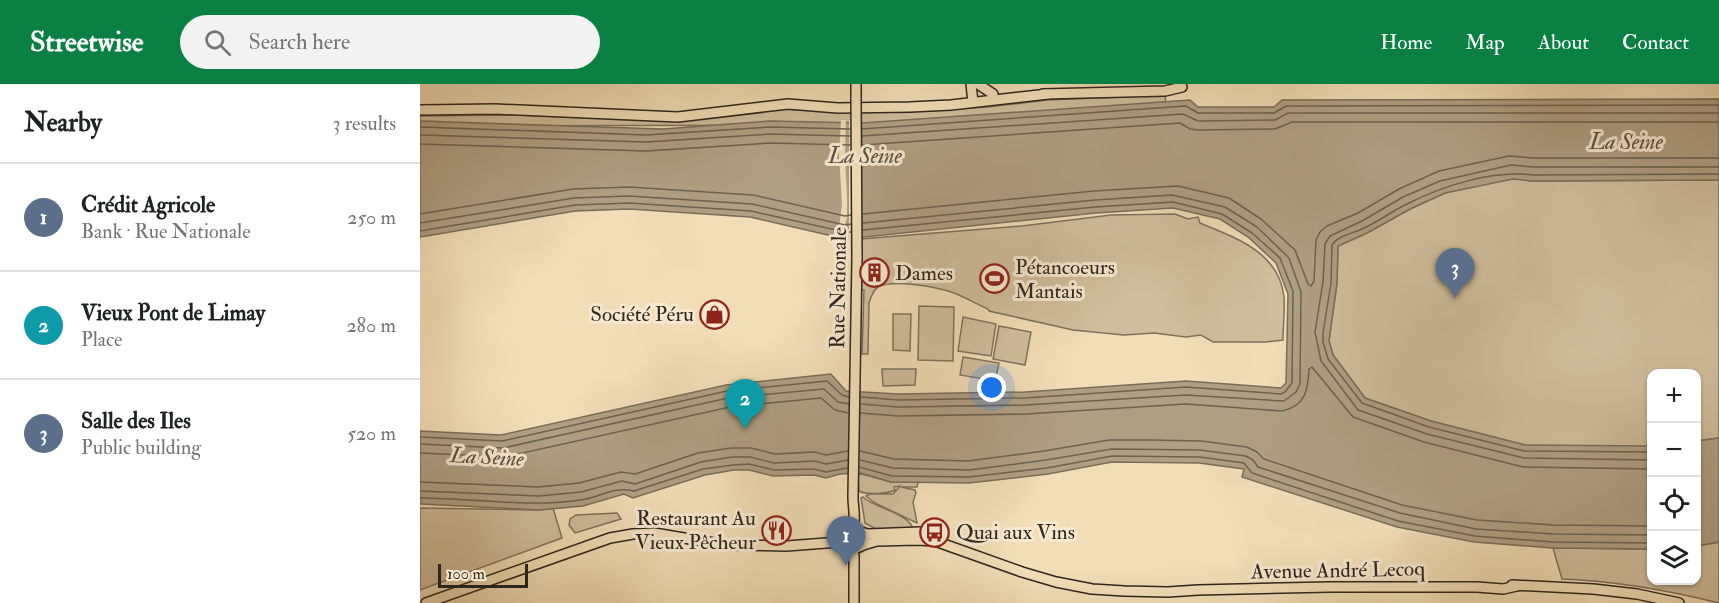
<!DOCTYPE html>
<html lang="en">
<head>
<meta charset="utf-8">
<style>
	:root { --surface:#fff; --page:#f2f2f2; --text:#202124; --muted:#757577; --line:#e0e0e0; --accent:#0b8043 }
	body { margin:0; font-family:"IM FELL Double Pica",serif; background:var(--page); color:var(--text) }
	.controls { position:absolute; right:18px; bottom:18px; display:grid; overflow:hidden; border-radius:12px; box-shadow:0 2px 4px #0004 }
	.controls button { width:54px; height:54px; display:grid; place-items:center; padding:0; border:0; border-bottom:2px solid var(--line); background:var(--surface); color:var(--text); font:30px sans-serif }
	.scale { position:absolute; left:18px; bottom:15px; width:90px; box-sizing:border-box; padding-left:6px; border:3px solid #2e261c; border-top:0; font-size:16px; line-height:21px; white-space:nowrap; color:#2e261c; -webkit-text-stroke:4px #f6e9d0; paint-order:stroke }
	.you { position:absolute; left:572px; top:304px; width:21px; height:21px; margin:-15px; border:4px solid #fff; border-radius:50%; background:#1a73e8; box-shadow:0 0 0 9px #1a73e833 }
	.badge { display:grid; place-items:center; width:39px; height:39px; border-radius:50%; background:var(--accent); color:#fff; font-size:20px; font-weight:700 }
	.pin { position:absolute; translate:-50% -50px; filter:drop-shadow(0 2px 3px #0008) }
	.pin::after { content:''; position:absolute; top:32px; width:21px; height:18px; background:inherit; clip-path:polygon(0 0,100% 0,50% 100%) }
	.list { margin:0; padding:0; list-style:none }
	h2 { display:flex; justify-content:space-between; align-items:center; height:78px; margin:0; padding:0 24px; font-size:26px }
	h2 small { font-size:20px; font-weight:400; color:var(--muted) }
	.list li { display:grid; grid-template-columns:39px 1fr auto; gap:18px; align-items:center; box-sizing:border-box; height:108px; padding:0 24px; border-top:2px solid var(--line) }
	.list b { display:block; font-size:22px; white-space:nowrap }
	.list p { margin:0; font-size:20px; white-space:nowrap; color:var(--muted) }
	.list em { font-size:20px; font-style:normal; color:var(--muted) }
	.icon { flex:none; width:33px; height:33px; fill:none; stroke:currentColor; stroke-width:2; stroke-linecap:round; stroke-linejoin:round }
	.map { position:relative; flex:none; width:1299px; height:519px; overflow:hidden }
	header { display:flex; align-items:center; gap:36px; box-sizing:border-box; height:84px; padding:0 30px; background:var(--accent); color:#fff }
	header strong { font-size:28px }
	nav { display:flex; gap:33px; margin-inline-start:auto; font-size:21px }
	.search { width:420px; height:54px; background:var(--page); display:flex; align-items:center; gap:15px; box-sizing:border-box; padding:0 21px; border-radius:33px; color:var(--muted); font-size:22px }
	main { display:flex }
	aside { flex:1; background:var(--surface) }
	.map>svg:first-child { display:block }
	.green { fill:#d0be9c; stroke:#7f725c; stroke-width:1.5 }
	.water { fill:#af9f82; stroke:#7b6f59; stroke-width:1.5 }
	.pier { fill:#f1ddb6 }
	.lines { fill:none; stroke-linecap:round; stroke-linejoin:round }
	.shore { stroke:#6e624f; stroke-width:1.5 }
	.major-casing { stroke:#2e261c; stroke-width:12 }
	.major { stroke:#f1ddb6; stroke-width:9 }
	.major-bridge-casing { stroke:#2e261c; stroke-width:12; stroke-linecap:butt }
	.major-bridge { stroke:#f1ddb6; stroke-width:9 }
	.labels { text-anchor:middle; stroke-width:6; stroke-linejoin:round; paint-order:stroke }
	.poi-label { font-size:21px; fill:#2e261c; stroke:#f6e9d0; text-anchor:start }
	.street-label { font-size:21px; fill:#2e261c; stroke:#f6e9d0 }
	.water-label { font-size:22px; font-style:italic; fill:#5b5040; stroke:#f6e9d0 }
</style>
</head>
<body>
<header>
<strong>Streetwise</strong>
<div class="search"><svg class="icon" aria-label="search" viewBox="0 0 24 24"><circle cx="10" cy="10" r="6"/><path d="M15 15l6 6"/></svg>Search here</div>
<nav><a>Home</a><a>Map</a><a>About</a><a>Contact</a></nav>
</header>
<main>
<aside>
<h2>Nearby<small>3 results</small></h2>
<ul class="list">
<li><span class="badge" style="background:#5c6f8a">1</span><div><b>Crédit Agricole</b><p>Bank · Rue Nationale</p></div><em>250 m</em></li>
<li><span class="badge" style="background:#0f9aa8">2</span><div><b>Vieux Pont de Limay</b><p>Place</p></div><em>280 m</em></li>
<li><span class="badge" style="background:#5c6f8a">3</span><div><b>Salle des Iles</b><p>Public building</p></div><em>520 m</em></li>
</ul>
</aside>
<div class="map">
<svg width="1299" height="519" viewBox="0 0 1299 519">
	<rect width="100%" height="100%" fill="#f1ddb6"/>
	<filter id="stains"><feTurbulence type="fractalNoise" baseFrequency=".00333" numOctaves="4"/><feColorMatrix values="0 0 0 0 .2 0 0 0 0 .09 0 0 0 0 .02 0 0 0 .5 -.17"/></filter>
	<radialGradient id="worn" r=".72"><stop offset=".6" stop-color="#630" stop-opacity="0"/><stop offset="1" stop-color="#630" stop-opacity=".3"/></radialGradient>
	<g class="green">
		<polygon points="745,11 746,20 458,41 0,42 0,32 96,31 227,36 281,35 364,25 427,28 482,28 567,23 628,16"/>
		<polygon points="1093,94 1112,97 1299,96 1299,354 1277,357 1276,290 1232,290 1231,362 1226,363 1105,361 1011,337 945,314 913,271 909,257 917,199 918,162 947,149 990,125 1025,109"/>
		<path d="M755,130L768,135L778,133L780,139C816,154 859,168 864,213C865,227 863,242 863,256L846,258H793L781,251L766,253L734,249L704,251L653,246L569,227L568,225C556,220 545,213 534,209C518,203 473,195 458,203C453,206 451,213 449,219L448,270H442L444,206H441V155L602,142L691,131Z"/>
		<polygon points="499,222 534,223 533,277 498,276"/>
		<polygon points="473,230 491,230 490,267 473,266"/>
		<polygon points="543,233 576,240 571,272 538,267"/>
		<polygon points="579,242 611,248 605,281 573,275"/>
		<polygon points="543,273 579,279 575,297 540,291"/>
		<polygon points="462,285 496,285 495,301 463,302"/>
		<path d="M438,389L471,398H498L497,403H481L495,406L496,409L493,418L497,439L455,419L446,412L450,410H473L480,402L474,403L475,406C468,410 446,411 439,407Z"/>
		<path d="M443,413C456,425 486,428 493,444L456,445L445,439L441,414Z"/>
		<polygon points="0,424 119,426 133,424 142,454 0,506"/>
		<polygon points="197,429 201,435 155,449 149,441 150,435 156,431"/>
		<path d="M1299,458V519C1247,506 1195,497 1142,495L1133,464L1231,465L1232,496H1276L1277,462Z"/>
	</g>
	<g class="water">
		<polygon points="1299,15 1299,96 1112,97 1093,95 1025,109 990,125 947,149 918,162 917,199 909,257 913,271 945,314 1011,337 1105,361 1231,362 1231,465 1133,464 1054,458 977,443 822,393 824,385 779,379 692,378 628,390 549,399 471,398 441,389 420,390 406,394 394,391 353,392 329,386 314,386 285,391 213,414 204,410 163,422 119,426 0,420 0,347 81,351 306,301 411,290 426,307 478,310 605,308 766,297 861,304 866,299 868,210 856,179 828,153 800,135 753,124 676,129 425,155 330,133 209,125 155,127 0,153 0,37 243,45 350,37 442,39 770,16 778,23 854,23 862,16"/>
		<polygon points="1299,354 1299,458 1277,462 1277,357"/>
	</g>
	<g class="pier">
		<polygon points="421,36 426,36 425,72 427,114 427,134 420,157 414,155 419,144 422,120 419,71"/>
		<polygon points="429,36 442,36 441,155 429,157"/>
	</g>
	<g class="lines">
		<g class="shore">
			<polyline points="0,43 226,51 350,43 430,45"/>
			<polyline points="442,45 766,22 778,29 854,29 866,22 1299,21"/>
			<polyline points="0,51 226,58 350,50 430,52"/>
			<polyline points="442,52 763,30 778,37 855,36 868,29 1299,29"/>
			<polyline points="0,60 226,67 350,59 430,61"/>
			<polyline points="442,61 760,39 770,45 778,46 855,45 872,38 1299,38"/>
			<polyline points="0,130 153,105 209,103 333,111 425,132 431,131"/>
			<polyline points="443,130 674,107 758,102 809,114 841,135 875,166 888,200 891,202 894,197 896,156 900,148 907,142 938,129 979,105 1019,87 1089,72 1114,74 1299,74"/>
			<polyline points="0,139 154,114 209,112 332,120 425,141 431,140"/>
			<polyline points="0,147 155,121 209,119 331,127 425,148 431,148"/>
			<polyline points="441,313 478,316 605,314 766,303 861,310 865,308 872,299 873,207 860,174 832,149 802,130 753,118 675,123 443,146"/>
			<polyline points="441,320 478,323 606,321 766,311 864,317 876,308 880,300 881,208 869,174 837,143 805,123 752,111 675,116 443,139"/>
			<path d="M440,329L478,332L606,330L766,320L862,327C886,322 888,305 889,285L892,283L933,333L1004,358L1103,383L1232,385"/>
			<polyline points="0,353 82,357 307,307 407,297 422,311 429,313"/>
			<polyline points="0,360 83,364 308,314 404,305 418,318 429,320"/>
			<polyline points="440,367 474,375 548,377 624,367 689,356 733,356 781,357 827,363 837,368 844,375 982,421 1057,436 1133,441 1232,442"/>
			<path d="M1232,368L1104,367L1009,343L942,319L908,275L903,258V249L911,199L912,161C918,151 935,149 944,144C960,137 973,126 989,119C1025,101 1073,86 1113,91L1299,90"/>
			<polyline points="0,369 85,373 310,323 401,314 415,326 428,329"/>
			<polyline points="440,376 473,384 549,386 626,376 692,365 780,366 826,372 833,376 838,383 980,429 1056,445 1133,450 1232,451"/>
			<polyline points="1232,376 1104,374 1007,350 938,326 901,277 895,248 903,198 905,160 910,152 942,137 983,113 1020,97 1091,81 1113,83 1299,83"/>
			<polyline points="439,383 472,392 549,393 627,384 692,372 780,373 824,379 832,389 978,437 1055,452 1133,458 1232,459"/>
			<polyline points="0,398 118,403 159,399 201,388 215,390 278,369 311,364 331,364 355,370 395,368 406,371 428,367"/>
			<polyline points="0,407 119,412 161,408 202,397 215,400 281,378 312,373 330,373 354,379 395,377 406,380 428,376"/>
			<path d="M0,414C54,414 108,424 161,416C181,413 194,402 214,407L283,385L313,381L329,380L354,386L394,385L406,388L427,384"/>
		</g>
		<defs>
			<g id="major">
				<polyline points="551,0 553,18"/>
				<polyline points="558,0 573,10"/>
				<polyline points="623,10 745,7 762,3"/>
				<polyline points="436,15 436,0"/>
				<polyline points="0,26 75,25 258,33 368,20 418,24 490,23 531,21 628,10"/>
				<path d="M431,449L435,446L442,448L445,453L443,461C419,475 434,443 434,438C435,430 433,421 433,413L437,173"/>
				<polyline points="443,449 448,450 500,448 521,455"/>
				<polyline points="431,461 434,471 434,519"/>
				<polyline points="443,461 457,457 497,456 515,457 602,488 636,498 672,505 704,507 748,508 778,506 910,503 1057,503 1083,505 1097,502"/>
				<polyline points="1092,501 1173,505 1217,510 1259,519"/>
				<polyline points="6,519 190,454 213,450 234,449 306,461 367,462 419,458 430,460"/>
			</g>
		</defs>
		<use href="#major" class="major-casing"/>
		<use href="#major" class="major"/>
		<defs>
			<polyline id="major-bridge" points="436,15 437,173"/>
		</defs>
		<use href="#major-bridge" class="major-bridge-casing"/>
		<use href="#major-bridge" class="major-bridge"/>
	</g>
	<defs>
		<symbol id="building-ring" viewBox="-11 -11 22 22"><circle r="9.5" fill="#f6e9d0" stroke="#8f2418" stroke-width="1.5"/><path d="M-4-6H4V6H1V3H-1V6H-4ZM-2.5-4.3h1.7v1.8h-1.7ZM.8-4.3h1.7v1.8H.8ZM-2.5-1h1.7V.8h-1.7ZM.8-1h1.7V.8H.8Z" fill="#8f2418"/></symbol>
		<symbol id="stadium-ring" viewBox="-11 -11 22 22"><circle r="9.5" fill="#f6e9d0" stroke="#8f2418" stroke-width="1.5"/><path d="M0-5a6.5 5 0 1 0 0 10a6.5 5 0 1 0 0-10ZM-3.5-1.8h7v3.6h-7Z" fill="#8f2418"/></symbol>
		<symbol id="shop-ring" viewBox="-11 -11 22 22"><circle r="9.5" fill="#f6e9d0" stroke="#8f2418" stroke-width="1.5"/><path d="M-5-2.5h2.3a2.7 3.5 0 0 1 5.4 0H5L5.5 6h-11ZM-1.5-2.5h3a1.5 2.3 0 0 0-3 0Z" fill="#8f2418"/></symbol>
		<symbol id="restaurant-ring" viewBox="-11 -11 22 22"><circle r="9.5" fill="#f6e9d0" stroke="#8f2418" stroke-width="1.5"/><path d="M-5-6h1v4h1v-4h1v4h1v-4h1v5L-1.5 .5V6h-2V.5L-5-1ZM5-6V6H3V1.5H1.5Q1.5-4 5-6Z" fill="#8f2418"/></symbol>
		<symbol id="bus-ring" viewBox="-11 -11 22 22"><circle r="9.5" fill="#f6e9d0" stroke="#8f2418" stroke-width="1.5"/><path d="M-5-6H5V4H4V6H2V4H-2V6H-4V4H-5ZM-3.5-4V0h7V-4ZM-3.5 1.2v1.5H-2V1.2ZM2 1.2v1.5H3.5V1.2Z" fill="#8f2418"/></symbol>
	</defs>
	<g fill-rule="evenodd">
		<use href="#building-ring" x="438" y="172" width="33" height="33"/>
		<use href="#stadium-ring" x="558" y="178" width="33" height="33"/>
		<use href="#shop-ring" x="278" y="214" width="33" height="33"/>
		<use href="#restaurant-ring" x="340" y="430" width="33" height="33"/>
		<use href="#bus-ring" x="498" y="432" width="33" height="33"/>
	</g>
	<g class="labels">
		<g class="poi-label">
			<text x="595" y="190">Pétancoeurs<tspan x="595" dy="24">Mantais</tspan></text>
			<text x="475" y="196">Dames</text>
			<text x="274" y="237" text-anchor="end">Société Péru</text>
			<text x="336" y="441" text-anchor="end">Restaurant Au<tspan x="336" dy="24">Vieux Pêcheur</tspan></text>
			<text x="536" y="455">Quai aux Vins</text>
		</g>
		<g class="street-label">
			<text transform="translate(418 204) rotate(-89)" y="7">Rue Nationale</text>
			<text transform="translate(918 486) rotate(-1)" y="7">Avenue André Lecoq</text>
		</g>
		<g class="water-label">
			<text x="1206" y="65">La Seine</text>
			<text x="445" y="79">La Seine</text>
			<text transform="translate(67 372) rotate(3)" y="8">La Seine</text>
		</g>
	</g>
	<rect width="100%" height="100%" filter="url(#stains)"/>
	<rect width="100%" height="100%" fill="url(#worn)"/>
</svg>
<div class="controls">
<button>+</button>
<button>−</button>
<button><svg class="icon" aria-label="locate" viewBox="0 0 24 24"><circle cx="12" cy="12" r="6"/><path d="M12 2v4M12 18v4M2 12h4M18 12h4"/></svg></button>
<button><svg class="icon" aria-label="layers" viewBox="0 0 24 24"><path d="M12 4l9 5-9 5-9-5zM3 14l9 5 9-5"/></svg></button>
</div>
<div class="scale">100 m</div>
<div class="you"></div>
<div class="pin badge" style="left:426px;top:482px;background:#5c6f8a">1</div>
<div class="pin badge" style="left:325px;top:345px;background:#0f9aa8">2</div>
<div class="pin badge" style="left:1035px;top:214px;background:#5c6f8a">3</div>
</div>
</main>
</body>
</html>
